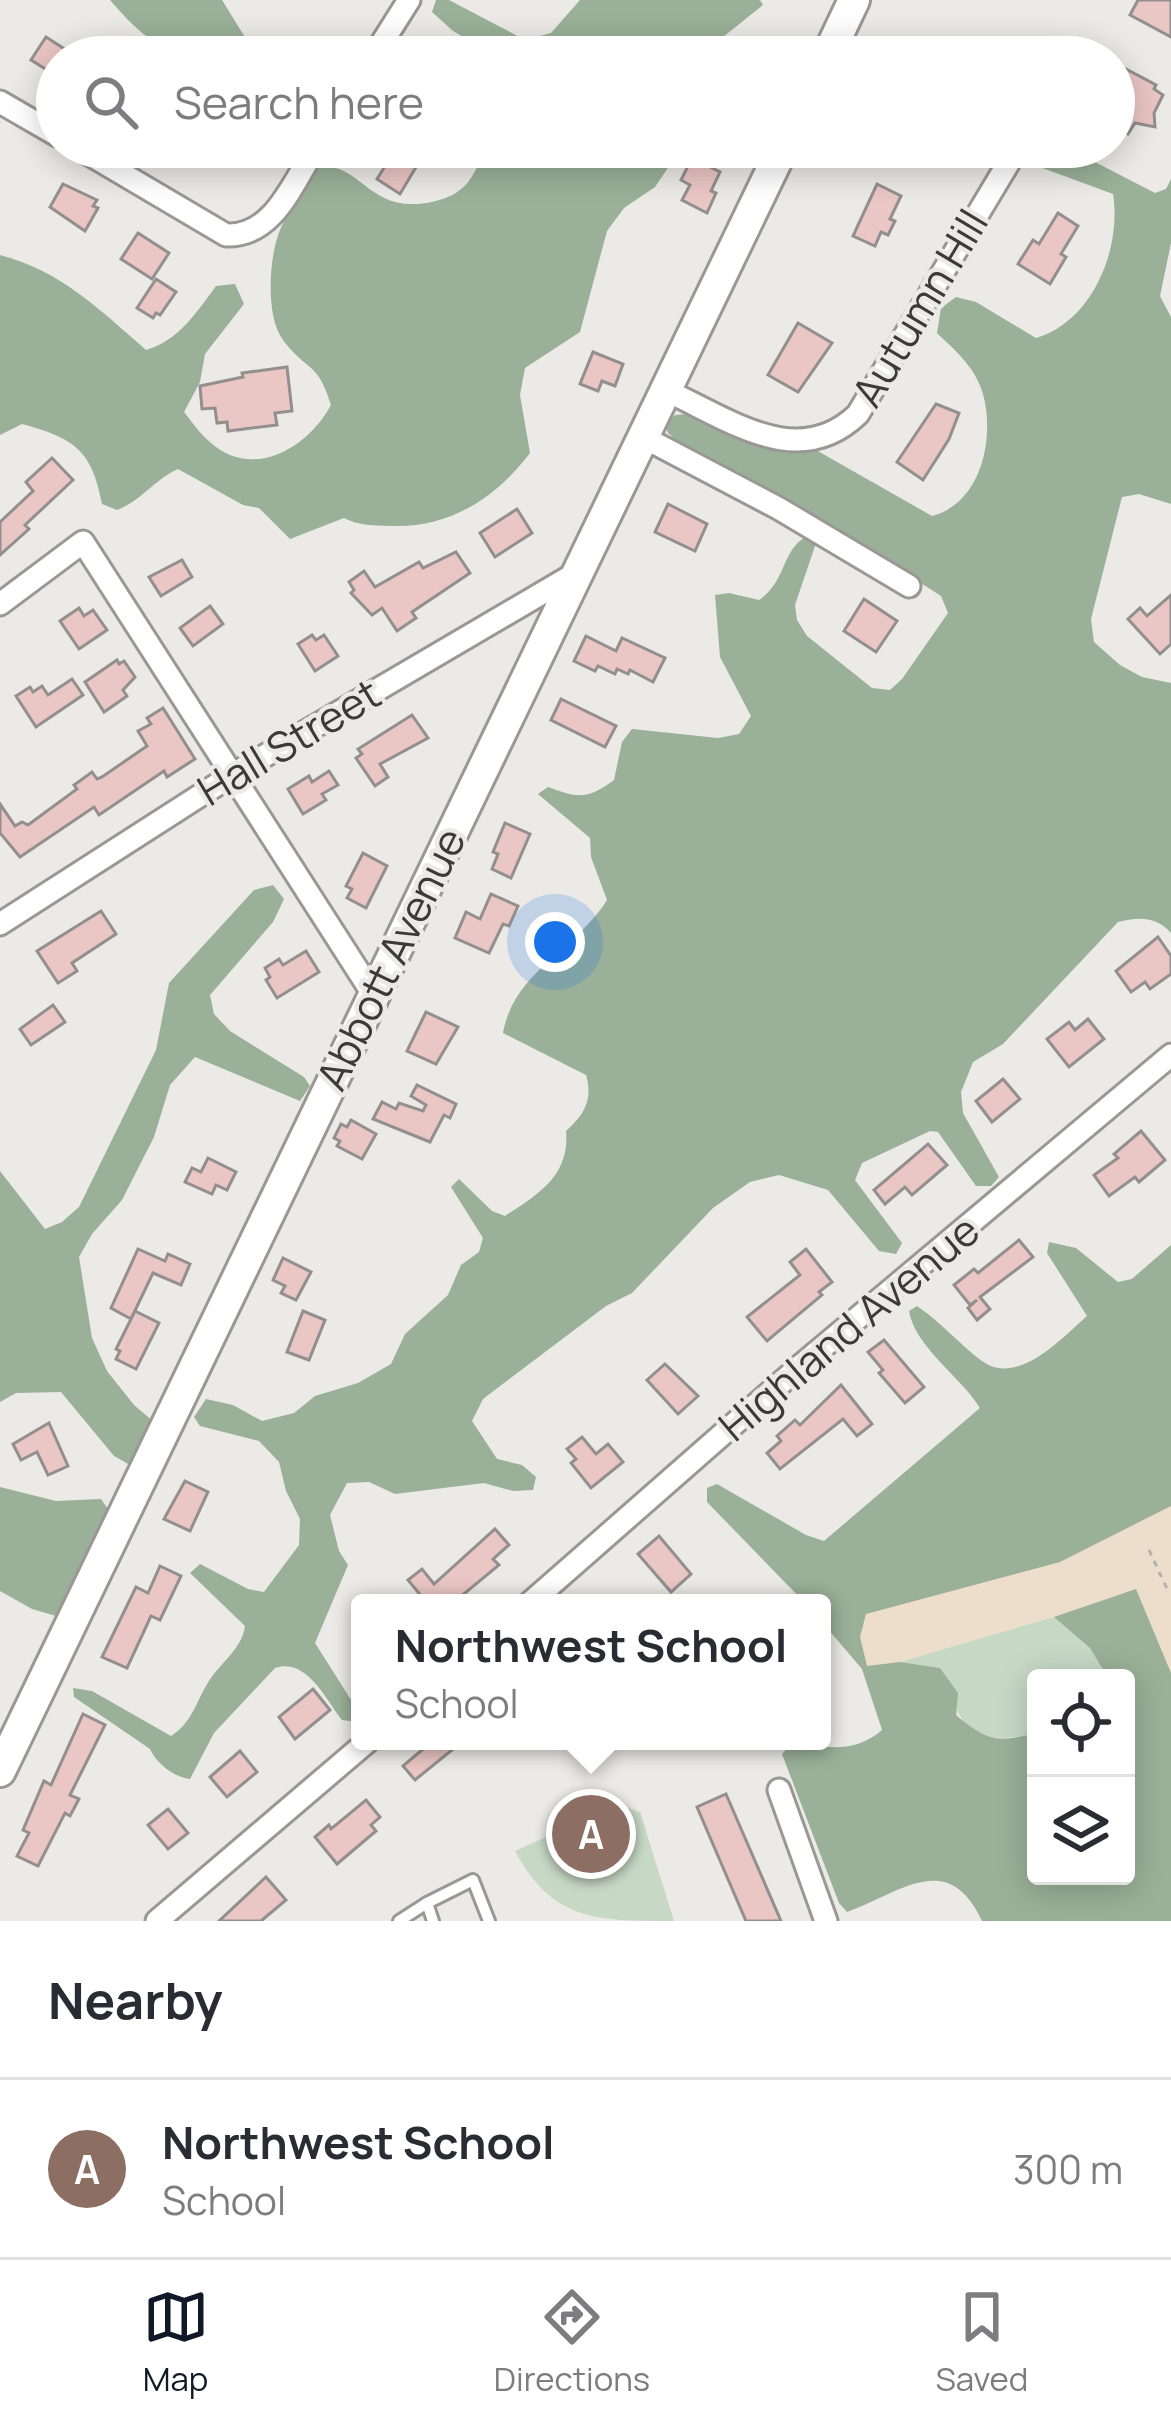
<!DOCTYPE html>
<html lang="en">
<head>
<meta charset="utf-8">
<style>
	:root { --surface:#fff; --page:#f2f2f3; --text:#2b2b33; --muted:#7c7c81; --line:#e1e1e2; --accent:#111827 }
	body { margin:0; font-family:Manrope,sans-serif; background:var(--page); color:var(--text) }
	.controls { position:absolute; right:36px; bottom:36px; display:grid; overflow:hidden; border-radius:12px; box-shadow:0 6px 30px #0003 }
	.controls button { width:108px; height:108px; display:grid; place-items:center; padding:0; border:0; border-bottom:3px solid var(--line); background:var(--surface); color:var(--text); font:60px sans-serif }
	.you { position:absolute; left:555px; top:942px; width:42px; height:42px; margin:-30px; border:9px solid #fff; border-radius:50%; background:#1a73e8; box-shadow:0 0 0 18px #1a73e833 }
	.badge { display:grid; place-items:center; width:78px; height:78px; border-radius:50%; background:var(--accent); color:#fff; font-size:39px; font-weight:700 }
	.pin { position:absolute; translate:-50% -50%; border:6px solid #fff; box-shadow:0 3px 12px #0006 }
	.popup { position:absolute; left:351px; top:1594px; width:480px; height:156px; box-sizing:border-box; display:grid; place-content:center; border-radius:12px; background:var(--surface); filter:drop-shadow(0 3px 9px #0005); font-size:39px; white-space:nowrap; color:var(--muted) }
	.popup b { font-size:45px; color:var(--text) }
	.popup::after { content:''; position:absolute; left:50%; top:100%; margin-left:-24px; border:24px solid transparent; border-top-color:var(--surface) }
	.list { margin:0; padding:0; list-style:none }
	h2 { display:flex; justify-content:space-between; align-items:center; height:156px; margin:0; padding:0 48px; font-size:51px }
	h2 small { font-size:39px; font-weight:400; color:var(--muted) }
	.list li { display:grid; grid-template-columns:78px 1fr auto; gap:36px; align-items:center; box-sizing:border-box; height:180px; padding:0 48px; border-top:3px solid var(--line) }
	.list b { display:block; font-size:45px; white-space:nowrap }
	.list p { margin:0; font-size:39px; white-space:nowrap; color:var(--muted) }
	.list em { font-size:39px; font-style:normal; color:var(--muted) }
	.icon { flex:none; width:66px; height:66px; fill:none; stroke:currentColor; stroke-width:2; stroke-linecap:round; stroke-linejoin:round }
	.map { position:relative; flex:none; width:1171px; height:1921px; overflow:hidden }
	.search { position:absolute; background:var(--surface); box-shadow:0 6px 30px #0003; left:36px; right:36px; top:36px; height:132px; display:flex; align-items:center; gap:30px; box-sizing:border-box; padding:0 42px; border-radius:66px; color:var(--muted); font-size:45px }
	.sheet { height:336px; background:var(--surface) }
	nav { display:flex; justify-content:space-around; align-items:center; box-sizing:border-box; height:168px; border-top:3px solid var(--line); background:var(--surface); font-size:33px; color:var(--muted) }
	nav a { display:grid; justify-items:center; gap:6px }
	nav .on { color:var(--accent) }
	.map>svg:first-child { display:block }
	.medical { fill:#ecdecb }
	.green { fill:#c7d8c5 }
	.forest { fill:#9ab098 }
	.building { fill:#eac6c4; stroke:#948f8f; stroke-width:3 }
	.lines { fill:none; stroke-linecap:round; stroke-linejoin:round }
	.lane-casing { stroke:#999894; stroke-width:16 }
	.street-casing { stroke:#999894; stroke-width:27 }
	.secondary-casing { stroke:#999894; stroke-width:36 }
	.path { stroke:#b4b3b0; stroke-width:3; stroke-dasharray:6 6; stroke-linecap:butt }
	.lane { stroke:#fff; stroke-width:10 }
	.street { stroke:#fff; stroke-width:21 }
	.secondary { stroke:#fff; stroke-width:30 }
	.labels { text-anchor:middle; stroke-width:9; stroke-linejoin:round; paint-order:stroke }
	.street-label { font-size:42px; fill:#3a3a38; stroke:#ebeae6 }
</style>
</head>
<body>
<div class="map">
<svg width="1171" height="1921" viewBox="0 0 1171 1921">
	<rect width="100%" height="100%" fill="#ebeae6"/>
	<polygon class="medical" points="1171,1245 1171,1882 1126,1678 1107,1678 1104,1671 1036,1678 1036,1691 912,1728 822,1622 822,1603 805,1603 783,1577"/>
	<g class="green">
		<path d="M1054,1617L1090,1648L1105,1671L1100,1678H1036V1733C969,1749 960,1725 940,1668L900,1662Z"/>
		<path d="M618,1804L640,1812L674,1921C595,1921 553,1921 515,1851Z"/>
	</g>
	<g class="forest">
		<path d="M110,0H222L251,47C238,57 231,57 215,57C164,57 142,37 110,0Z"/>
		<polygon points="436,0 449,0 525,40 551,33 580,0 760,0 763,5 708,49 708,57 498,57 453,31 432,12"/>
		<path d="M500,147L538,160L562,152L565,147H682L655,187L624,208L607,231L580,332L525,368L520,395L530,453C495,499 449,528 391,526C374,525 359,526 344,518L290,539L259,508L243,505L178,469C155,479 141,501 117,510L102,504C92,449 73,438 22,424L0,435V255C61,271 99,309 146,350C178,341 197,312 216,286L235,284L244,304L205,354L200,382L184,412C192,422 200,434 210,442C252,481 308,448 331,405C318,361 307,372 283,340C265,316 269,256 280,230C289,207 307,186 320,166C363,164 369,215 432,202C463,195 471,182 483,154Z"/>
		<path d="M1040,147H1066L1155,193L1166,189L1171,179V243L1160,296L1171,317V504L1139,494L1122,497L1091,619L1094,642L1120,665L1142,677L1171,683V933C1156,916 1138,917 1118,922L1003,1044L973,1062L961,1092L963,1113L999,1177L991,1186H976L938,1132L930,1131L862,1163L855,1180L902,1243L896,1254L879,1251L828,1190L779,1175L750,1182L713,1208L632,1293L606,1306L483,1399L472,1421L497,1459L522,1465L536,1477L533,1490L513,1491L484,1483L395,1494L369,1482L347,1483L330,1515L339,1551L348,1565L315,1643L360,1714L357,1722L342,1720C325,1698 306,1657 275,1668L214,1733L190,1779C174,1777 157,1764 150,1749L74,1697L73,1688L92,1691L171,1736C193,1722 196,1701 209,1681C221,1662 242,1649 245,1626L190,1573L200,1564L248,1589L264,1592L299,1545L300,1519L286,1491L279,1462L259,1441L200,1426L194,1417L206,1399L233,1405L262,1421L294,1413L315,1396L358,1383L391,1364L405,1334L448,1295L461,1265L479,1252L483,1238L451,1187L459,1179L492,1211L505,1216C539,1194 570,1175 566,1131C585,1114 593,1099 586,1075L503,1033C514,971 576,950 607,900L591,857L590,838L538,794L548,787C578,798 587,800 614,780L622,742L632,729L718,738L739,734L751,716L720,657L715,595L729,593L759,600C788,581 781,545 812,534L816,543L795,605L797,620L807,636L872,688L890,690L902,679L948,613L941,596L843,533L684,447L668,433L665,425L675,415L688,414L759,443L790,451L816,450L932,516C982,503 995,437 983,394C976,368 955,350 937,333L941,308L956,297L976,302L1036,338C1092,322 1122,249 1113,194L1037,166L1031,157Z"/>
		<polygon points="273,885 284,899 273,922 210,995 214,1014 230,1031 304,1077 310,1086 300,1101 195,1057 170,1085 154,1137 122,1200 92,1234 79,1257 92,1338 107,1371 134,1405 154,1422 130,1465 114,1456 61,1392 16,1393 0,1402 0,1171 45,1229 62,1222 79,1207 156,1050 169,983 254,890"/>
		<path d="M1049,1242L1076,1248L1118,1282L1132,1279L1171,1245V1506L1060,1562L866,1614L860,1637L867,1666L900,1662L940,1668L958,1693L956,1715C987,1741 996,1743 1036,1733V1876H1126V1678H1100L1104,1671L1090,1648L1054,1617L1136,1589L1171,1673V1921H982C948,1848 900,1893 847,1912L839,1903L782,1754L794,1741C824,1749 856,1753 882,1730L862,1669L822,1622V1603H805L707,1502V1488L717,1484L806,1535L824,1541L980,1408C961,1377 915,1347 909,1311L917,1306C941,1322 959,1344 982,1361C1018,1387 1062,1338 1087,1316L1047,1253Z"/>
		<polygon points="0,1487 56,1501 101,1499 108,1509 56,1616 32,1609 0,1591"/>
	</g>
	<g class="building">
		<polygon points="1138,0 1171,0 1171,37 1130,15"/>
		<polygon points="46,37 77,57 57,57 57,76 31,60"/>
		<polygon points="1126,69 1156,85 1154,89 1163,95 1154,113 1155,127 1135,123 1128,134 1114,126 1114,90"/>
		<polygon points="397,147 428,147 400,194 377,179"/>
		<polygon points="692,158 720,172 711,191 716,193 707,213 682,200 690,185 681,180"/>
		<polygon points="63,184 97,200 93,206 98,208 85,231 50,207"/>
		<polygon points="877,184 901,196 890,219 895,221 888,235 881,232 875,246 853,236"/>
		<polygon points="1058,213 1078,226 1061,254 1066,257 1050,284 1018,264 1033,240 1039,244"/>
		<polygon points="138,233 169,253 152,279 121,259"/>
		<polygon points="156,279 176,292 160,315 156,313 153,318 137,308"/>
		<polygon points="798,323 832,343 798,392 768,375"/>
		<polygon points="593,352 623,364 615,386 602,381 598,391 580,384"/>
		<polygon points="287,367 292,411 275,413 277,425 228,431 227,422 217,423 215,408 202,409 200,386 243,377 242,373"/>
		<polygon points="936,404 959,413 949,439 923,480 897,462"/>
		<polygon points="52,458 73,480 25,525 29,529 0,555 0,522 33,491 26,482"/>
		<polygon points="668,504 707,524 695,551 655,532"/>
		<polygon points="517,509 532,533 495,557 480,533"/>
		<polygon points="456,552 470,573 412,612 416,618 397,631 382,608 372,615 351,593 354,590 349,582 364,571 375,587 419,562 423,568"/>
		<polygon points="182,560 192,577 161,596 149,577"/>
		<polygon points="1171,595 1171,644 1160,654 1128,619 1140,608 1147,616"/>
		<polygon points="864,599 897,621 876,652 844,631"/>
		<polygon points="210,606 223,624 193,646 180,628"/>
		<polygon points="79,608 84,616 93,610 107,630 79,649 60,621"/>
		<polygon points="312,635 316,640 324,635 338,656 315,671 298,644"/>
		<polygon points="586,636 616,651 622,638 665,658 653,682 630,670 628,674 617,669 615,674 598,666 595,671 574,661"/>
		<polygon points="117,660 119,664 124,661 135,677 123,690 127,696 104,712 85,682"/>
		<polygon points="72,679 83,695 36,727 16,696 30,687 33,692 42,686 48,695"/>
		<polygon points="561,699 616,726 605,747 551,720"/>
		<polygon points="163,708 195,759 167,777 164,771 99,815 94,807 20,857 0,833 0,804 15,826 22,822 28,825 77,789 74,785 92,772 97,779 102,777 147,746 138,731 151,724 147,718"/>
		<polygon points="412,715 428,738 380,764 388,777 375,786 356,758 362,754 358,749"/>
		<polygon points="329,771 338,785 322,794 326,800 303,814 288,789 309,776 312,782"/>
		<polygon points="505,823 530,834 511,878 492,869 498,854 493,852"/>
		<polygon points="363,853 387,866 366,908 347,898 352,889 346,886"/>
		<polygon points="491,894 518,906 509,926 503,924 489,953 455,938 466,912 480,919"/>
		<polygon points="101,911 116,934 72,963 77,971 58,983 37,951"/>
		<polygon points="1158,937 1171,956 1171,974 1150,989 1145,982 1131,992 1116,971"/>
		<polygon points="306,951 319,972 277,998 266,980 270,977 265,968 279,959 283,965"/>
		<polygon points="53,1005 65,1022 31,1045 20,1029"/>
		<polygon points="426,1012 458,1027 436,1064 407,1051"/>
		<polygon points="1088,1019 1104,1039 1069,1067 1047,1039 1069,1022 1075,1030"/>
		<polygon points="1003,1079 1020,1099 992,1122 976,1101"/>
		<polygon points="417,1085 456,1104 450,1118 444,1115 430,1142 373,1119 382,1102 396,1109 399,1103 423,1111 426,1105 411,1096"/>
		<polygon points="351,1120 376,1134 362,1159 337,1146 340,1141 334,1138 341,1124 347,1127"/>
		<polygon points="1141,1131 1165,1160 1139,1182 1135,1177 1109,1196 1094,1175 1118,1158 1114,1154"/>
		<polygon points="928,1144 947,1165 912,1195 905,1187 885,1204 874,1190"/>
		<polygon points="208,1158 236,1172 227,1190 216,1185 212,1194 185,1182 192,1168 201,1172"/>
		<polygon points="1019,1240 1033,1257 980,1297 990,1309 977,1320 968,1308 977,1300 970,1305 954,1285 974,1269 978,1273"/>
		<polygon points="138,1249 165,1261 168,1254 190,1264 181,1285 153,1273 131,1319 111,1308"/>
		<polygon points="806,1249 832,1282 819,1292 822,1295 767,1341 747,1317 800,1275 790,1262"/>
		<polygon points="283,1258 311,1272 296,1300 281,1293 285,1286 273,1280"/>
		<polygon points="135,1311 159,1323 136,1369 116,1359 120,1351 116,1349"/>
		<polygon points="303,1311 325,1320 309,1360 287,1352"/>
		<polygon points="884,1340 924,1387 905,1403 879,1373 883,1370 868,1352"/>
		<polygon points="665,1364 698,1396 678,1414 647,1380"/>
		<polygon points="841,1385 872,1424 857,1436 843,1419 780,1469 767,1453 781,1441 777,1436 795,1420 800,1425"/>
		<polygon points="49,1423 68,1466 48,1475 37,1452 21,1460 13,1444"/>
		<polygon points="582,1437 596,1454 608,1444 623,1462 591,1488 571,1463 576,1459 567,1449"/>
		<polygon points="185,1481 208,1492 190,1531 164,1519"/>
		<polygon points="495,1529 509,1545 493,1559 499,1565 453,1603 427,1603 408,1580 422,1569 434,1584"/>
		<polygon points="659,1536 691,1574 671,1592 638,1554"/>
		<polygon points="160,1566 181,1576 160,1620 151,1616 127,1668 102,1657 136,1587 148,1593"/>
		<polygon points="313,1689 330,1710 295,1739 279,1717"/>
		<polygon points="83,1714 105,1725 70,1795 79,1799 70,1816 65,1813 38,1866 17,1856 29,1833 23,1830 44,1781 51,1785"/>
		<polygon points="415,1741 463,1741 415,1780 403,1766 422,1750"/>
		<polygon points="240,1751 257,1772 227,1797 210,1777"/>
		<polygon points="726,1794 781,1921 746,1921 697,1807"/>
		<polygon points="366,1800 380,1817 371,1825 376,1831 337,1864 315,1837 329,1825 331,1829"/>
		<polygon points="168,1809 188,1833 168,1849 148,1825"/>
		<polygon points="266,1877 286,1900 261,1921 219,1921"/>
	</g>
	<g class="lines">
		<defs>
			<g id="lane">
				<polyline points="399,1921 427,1903"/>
				<polyline points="433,1921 427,1903 473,1880 489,1921"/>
			</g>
			<g id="street">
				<polyline points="373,57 409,0"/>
				<polyline points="1073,57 1075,53"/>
				<polyline points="0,102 57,135"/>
				<path d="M77,147L226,235C274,237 293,182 316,147"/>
				<path d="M667,391C729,419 798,472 858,414L1018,147"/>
				<polyline points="645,438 778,508 909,586"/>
				<polyline points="0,604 83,542 373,994"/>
				<polyline points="0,924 232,775 578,572"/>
				<polyline points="530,1603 798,1368 1171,1055"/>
				<polyline points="779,1790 826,1921"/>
				<polyline points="157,1921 368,1741"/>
			</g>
			<g id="secondary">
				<polyline points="827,57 854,0"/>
				<polyline points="0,1771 783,147"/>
			</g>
		</defs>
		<use href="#lane" class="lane-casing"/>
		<use href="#street" class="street-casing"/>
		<use href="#secondary" class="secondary-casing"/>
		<polyline class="path" points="1149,1550 1168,1591"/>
		<use href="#lane" class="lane"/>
		<use href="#street" class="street"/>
		<use href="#secondary" class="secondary"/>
	</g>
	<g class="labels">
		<g class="street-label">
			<text transform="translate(920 308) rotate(-59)" y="15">Autumn Hill</text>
			<text transform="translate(289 742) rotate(-31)" y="15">Hall Street</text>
			<text transform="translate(391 959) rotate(-64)" y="15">Abbott Avenue</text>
			<text transform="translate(849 1328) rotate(-40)" y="15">Highland Avenue</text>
		</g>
	</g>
</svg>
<div class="controls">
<button><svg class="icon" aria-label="locate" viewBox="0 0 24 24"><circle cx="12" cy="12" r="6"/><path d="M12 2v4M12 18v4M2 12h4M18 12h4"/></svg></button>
<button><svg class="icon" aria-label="layers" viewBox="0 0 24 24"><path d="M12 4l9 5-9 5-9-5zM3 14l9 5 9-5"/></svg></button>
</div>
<div class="you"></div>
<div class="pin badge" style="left:591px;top:1834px;background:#8d6e63">A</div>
<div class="popup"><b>Northwest School</b>School</div>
<div class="search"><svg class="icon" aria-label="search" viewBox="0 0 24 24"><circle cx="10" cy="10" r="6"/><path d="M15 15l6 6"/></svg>Search here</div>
</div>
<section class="sheet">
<h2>Nearby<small></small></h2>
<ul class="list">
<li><span class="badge" style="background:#8d6e63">A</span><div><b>Northwest School</b><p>School</p></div><em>300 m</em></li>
</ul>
</section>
<nav>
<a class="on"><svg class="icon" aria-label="map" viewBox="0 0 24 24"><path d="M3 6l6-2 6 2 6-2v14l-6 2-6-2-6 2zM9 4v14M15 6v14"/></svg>Map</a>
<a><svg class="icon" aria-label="directions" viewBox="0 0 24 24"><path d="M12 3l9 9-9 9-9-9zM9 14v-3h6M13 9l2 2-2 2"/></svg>Directions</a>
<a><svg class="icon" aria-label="saved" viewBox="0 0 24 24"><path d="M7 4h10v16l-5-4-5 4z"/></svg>Saved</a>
</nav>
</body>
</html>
